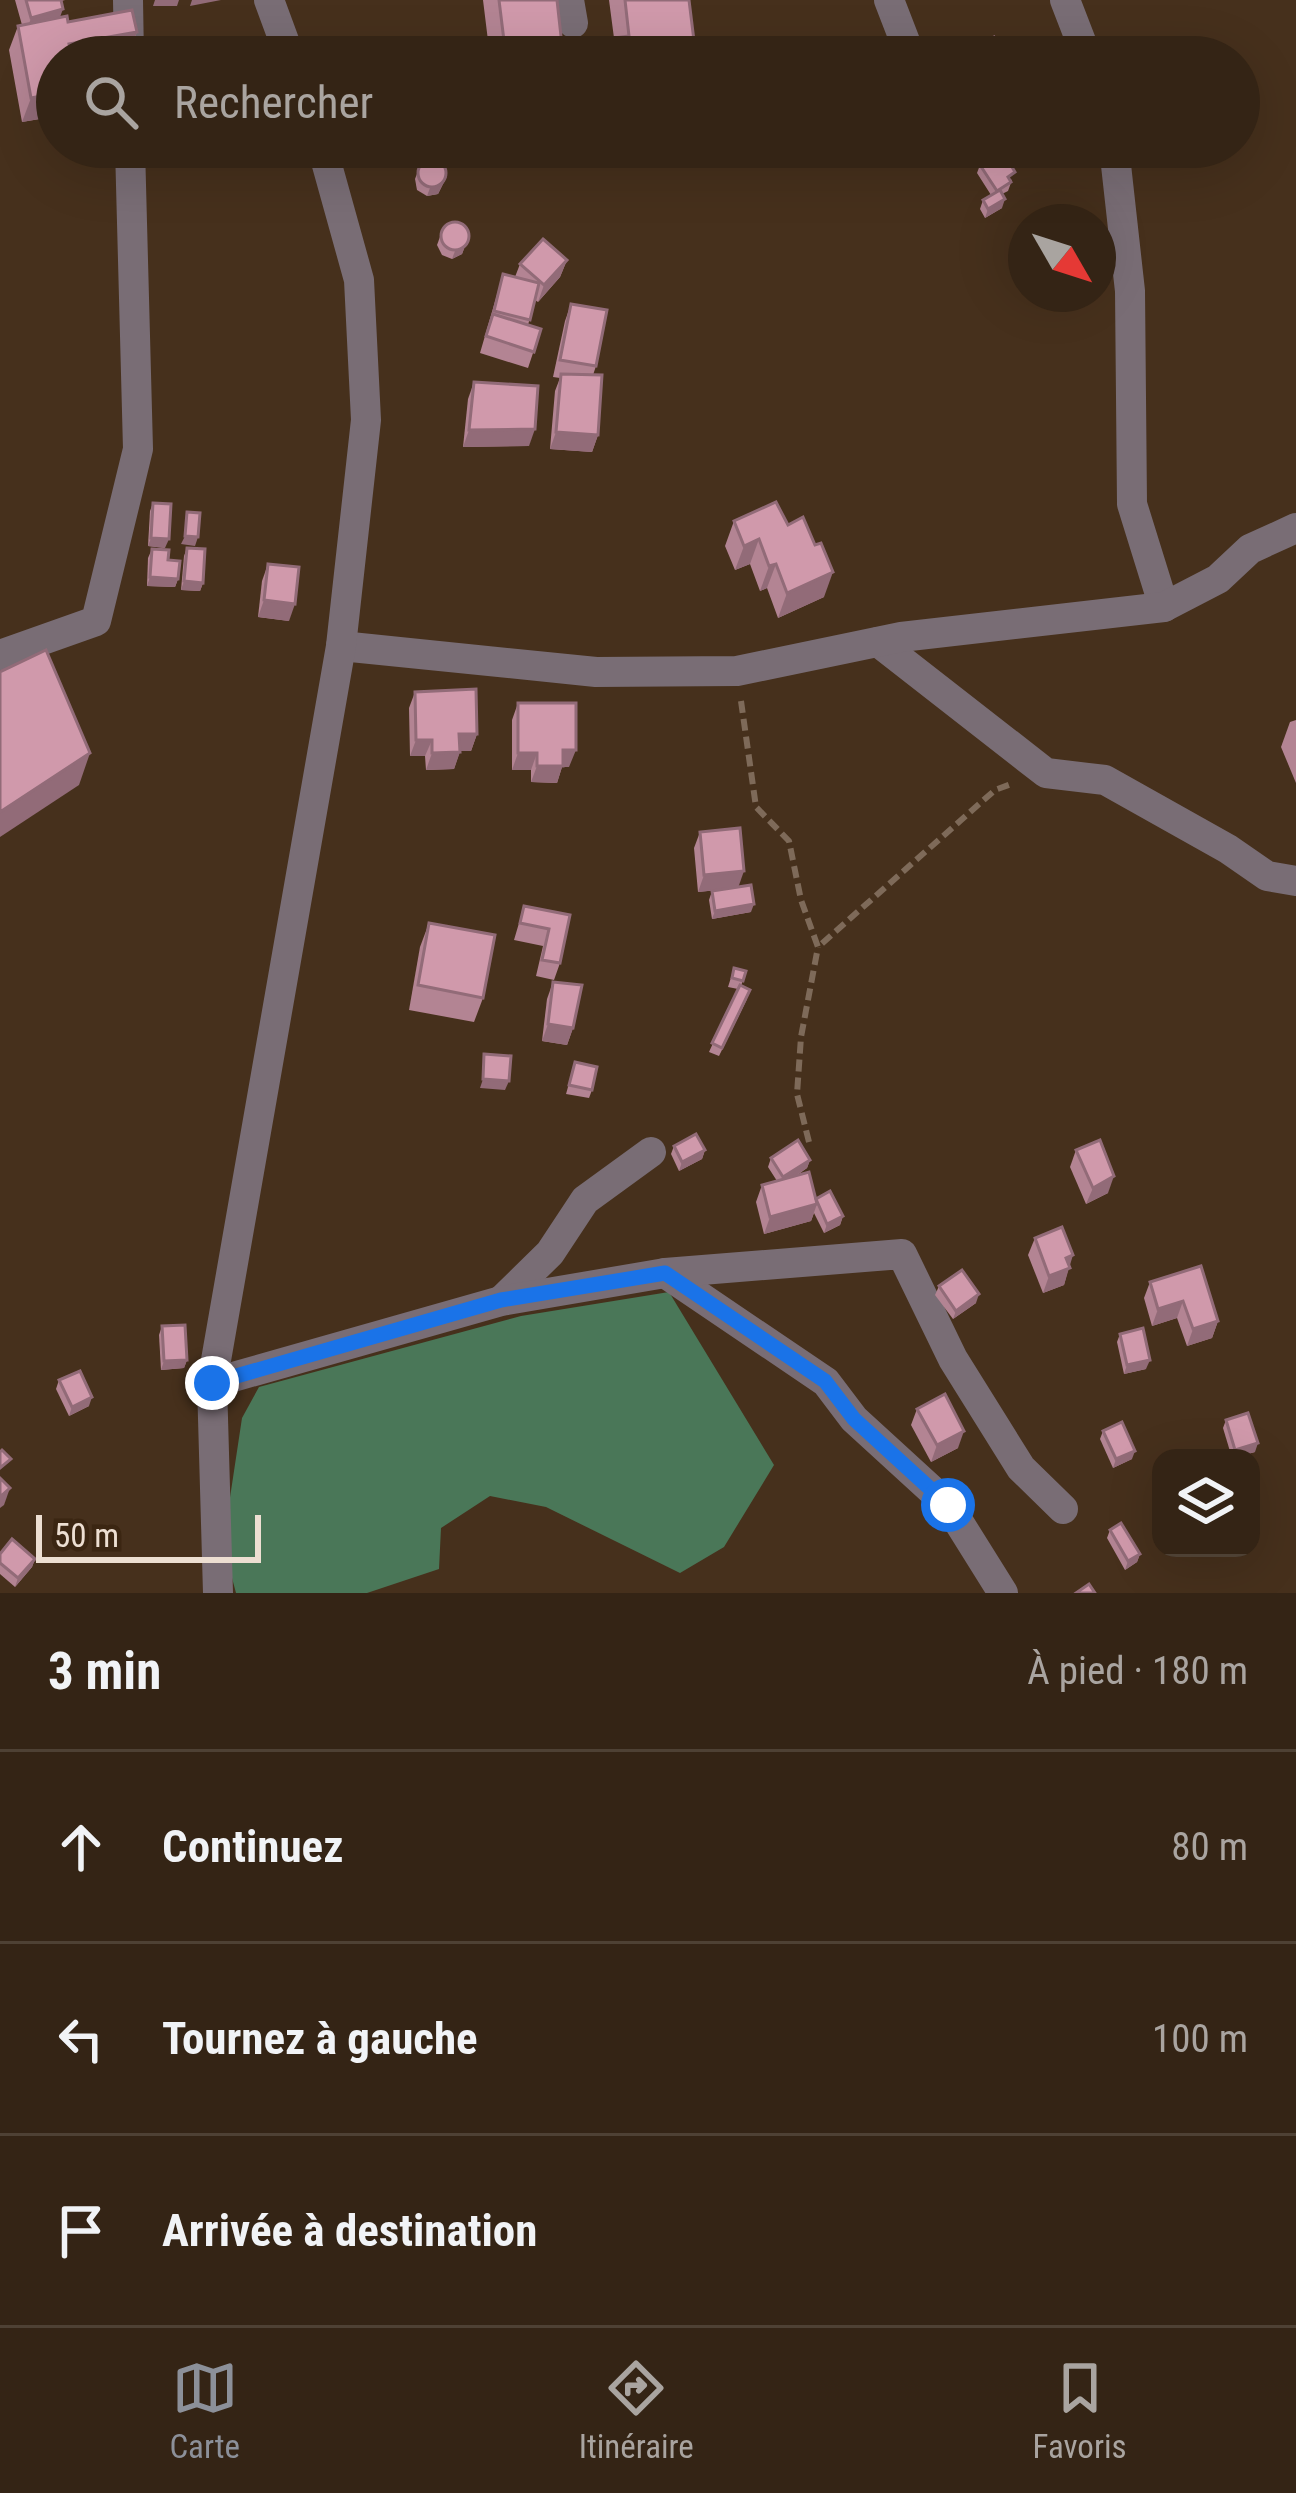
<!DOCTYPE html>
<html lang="fr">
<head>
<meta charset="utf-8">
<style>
	:root { --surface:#342415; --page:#3c2c1e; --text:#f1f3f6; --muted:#a9a4a0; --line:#4e4134; --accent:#8c9099 }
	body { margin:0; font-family:"Roboto Condensed",sans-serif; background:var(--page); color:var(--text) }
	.controls { position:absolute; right:36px; bottom:36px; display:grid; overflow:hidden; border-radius:24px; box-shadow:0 12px 48px #0002 }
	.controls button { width:108px; height:108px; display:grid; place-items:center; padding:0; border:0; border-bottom:3px solid var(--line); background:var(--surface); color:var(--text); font:60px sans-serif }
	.compass { position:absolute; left:1008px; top:204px; width:108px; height:108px; border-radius:50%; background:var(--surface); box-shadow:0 12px 48px #0002; rotate:129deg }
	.scale { position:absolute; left:36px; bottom:30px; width:225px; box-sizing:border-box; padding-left:12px; border:6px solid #eddfd2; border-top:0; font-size:33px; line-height:42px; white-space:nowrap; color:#eddfd2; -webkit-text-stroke:9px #3b2612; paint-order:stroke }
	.stop { position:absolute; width:36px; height:36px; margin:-27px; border:9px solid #1a73e8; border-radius:50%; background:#fff }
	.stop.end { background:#1a73e8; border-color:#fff; box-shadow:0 3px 12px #0008 }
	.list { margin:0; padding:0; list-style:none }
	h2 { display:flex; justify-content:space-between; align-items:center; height:156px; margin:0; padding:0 48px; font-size:51px }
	h2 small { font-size:39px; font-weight:400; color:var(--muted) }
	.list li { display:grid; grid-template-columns:78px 1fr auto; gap:36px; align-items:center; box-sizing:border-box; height:192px; padding:0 48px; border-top:3px solid var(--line) }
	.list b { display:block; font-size:45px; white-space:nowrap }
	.list em { font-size:39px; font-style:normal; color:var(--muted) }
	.icon { flex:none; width:66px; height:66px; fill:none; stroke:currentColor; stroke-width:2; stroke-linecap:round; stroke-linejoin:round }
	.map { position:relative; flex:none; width:1296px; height:1593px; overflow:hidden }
	.search { position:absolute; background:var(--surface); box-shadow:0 12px 48px #0002; left:36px; right:36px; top:36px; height:132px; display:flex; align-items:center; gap:30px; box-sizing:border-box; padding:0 42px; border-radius:66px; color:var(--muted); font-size:45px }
	.sheet { height:732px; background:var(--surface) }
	nav { display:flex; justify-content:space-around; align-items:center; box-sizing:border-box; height:168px; border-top:3px solid var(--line); background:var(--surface); font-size:33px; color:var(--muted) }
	nav a { display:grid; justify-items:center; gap:6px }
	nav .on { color:var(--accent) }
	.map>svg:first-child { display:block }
	.forest { fill:#4a7758 }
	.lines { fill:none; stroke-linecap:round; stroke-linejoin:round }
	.path { stroke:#7e6a59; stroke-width:6; stroke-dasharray:12 6; stroke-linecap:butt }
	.minor { stroke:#796d75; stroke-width:30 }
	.wall { fill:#b38493 }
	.shaded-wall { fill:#926b78 }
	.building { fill:#d099ab; stroke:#926b78; stroke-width:3 }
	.route { stroke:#1a73e8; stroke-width:15 }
</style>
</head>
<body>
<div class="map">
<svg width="1296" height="1593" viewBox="0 0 1296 1593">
	<rect width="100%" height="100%" fill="#46301c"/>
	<polygon class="forest" points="669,1292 774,1465 724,1547 680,1573 546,1507 490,1496 441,1528 439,1569 367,1593 236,1593 223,1544 242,1418 259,1387 521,1316"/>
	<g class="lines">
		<g class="path">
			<polyline points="741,701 756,807 789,841 801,900 818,947 995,790 1014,783"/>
			<polyline points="809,1142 797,1094 801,1037 818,947"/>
		</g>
		<g class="minor">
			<polyline points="128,0 129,57"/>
			<polyline points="269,0 290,57"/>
			<polyline points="569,0 573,23"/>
			<polyline points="889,0 911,57"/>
			<polyline points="1065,0 1087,57"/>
			<polyline points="1114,147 1130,291 1132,504 1164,607"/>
			<polyline points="878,642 1046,773 1105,780 1228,849 1267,876 1296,881"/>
			<polyline points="341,646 596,672 737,671 901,637 1164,607 1218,579 1250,549 1296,528"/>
			<polyline points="0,655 96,621 138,449 130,147"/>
			<polyline points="665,1273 826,1382 854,1419 948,1505 1003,1593"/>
			<polyline points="501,1301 550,1253 585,1200 651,1152"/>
			<polyline points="212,1383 501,1301 665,1273 902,1254 953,1359 1021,1468 1063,1509"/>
			<polyline points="218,1593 212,1383 341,646 366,420 359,280 322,147"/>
		</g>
	</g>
	<g class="wall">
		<polygon points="15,0 65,0 61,1 60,18 68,22 137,32 128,56 57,57 57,116 22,122 9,50 18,26 22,25"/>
		<polygon points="483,0 557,0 562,45 614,38 609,0 689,0 696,57 490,57"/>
		<polygon points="959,147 997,147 966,162"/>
		<polygon points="980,165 1012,180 1008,191 1002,194 1002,208 985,218 980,209 983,200 991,195 977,173"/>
		<polygon points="418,171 447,176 438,194 427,196 417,190 415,179"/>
		<polygon points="444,226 469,235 462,254 452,259 442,255 437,245"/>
		<polygon points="567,260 560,277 538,302 535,300 528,325 541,329 528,368 480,353 503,274 515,277 520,264"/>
		<polygon points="571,304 596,366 593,375 598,435 592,452 550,449 555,391 560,378 553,377 565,321"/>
		<polygon points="474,382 529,446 463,447 468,399"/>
		<polygon points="776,502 824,597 778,618 767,588 760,591 750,564 735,570 725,546 734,521"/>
		<polygon points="153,503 165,548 148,546 150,511"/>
		<polygon points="187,548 203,583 200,591 181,590 184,556"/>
		<polygon points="152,549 168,560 178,579 175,587 147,586 148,558"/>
		<polygon points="268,564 289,621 258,617 262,581"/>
		<polygon points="415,692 477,734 471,751 460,751 454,769 426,770 425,756 410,756 409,708"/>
		<polygon points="518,703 569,767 562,767 557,783 531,782 531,770 512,770 512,720"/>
		<polygon points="1296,720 1296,783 1281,747 1290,722"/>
		<polygon points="700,832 739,887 751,912 712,919 709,900 712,891 727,889 698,892 694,848"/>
		<polygon points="524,906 570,915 560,963 554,980 536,976 543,946 514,940"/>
		<polygon points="429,923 483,998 474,1022 409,1010 420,947"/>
		<polygon points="734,968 746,971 741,986 747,999 719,1056 709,1052 738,989 728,987"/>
		<polygon points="553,982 573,1028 567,1045 542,1041 547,999"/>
		<polygon points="575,1062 592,1090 589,1098 566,1094"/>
		<polygon points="674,1146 705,1150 702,1159 679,1171 671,1154"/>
		<polygon points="1076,1150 1108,1193 1086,1204 1070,1167"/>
		<polygon points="771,1158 810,1160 807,1168 796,1176 816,1199 843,1216 840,1225 824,1233 814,1213 811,1221 764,1234 756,1202 762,1185 777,1181 768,1167"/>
		<polygon points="1035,1238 1069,1266 1064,1285 1043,1293 1028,1255"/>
		<polygon points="1150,1282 1218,1321 1212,1338 1187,1346 1177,1318 1152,1326 1144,1298"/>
		<polygon points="939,1286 976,1303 953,1319 935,1295"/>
		<polygon points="162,1326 187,1360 184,1368 161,1370 159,1335"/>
		<polygon points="1120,1334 1146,1369 1124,1374 1117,1342"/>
		<polygon points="59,1380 89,1406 69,1416 56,1389"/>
		<polygon points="917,1409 958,1448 931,1462 911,1425"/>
		<polygon points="1226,1420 1255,1452 1232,1458 1223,1428"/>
		<polygon points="1103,1431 1132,1459 1113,1468 1100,1439"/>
		<polygon points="1110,1530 1140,1554 1137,1562 1125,1570 1107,1538"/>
		<polygon points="0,1554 35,1559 32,1567 15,1587 0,1574"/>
	</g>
	<g class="shaded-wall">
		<polygon points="155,0 179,0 177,6 153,6"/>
		<polygon points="192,0 221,0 190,6"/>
		<polygon points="63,9 57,25 25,35 31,18"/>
		<polygon points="137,32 128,56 65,57 69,44"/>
		<polygon points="57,93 57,116 22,122 31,98"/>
		<polygon points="166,147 211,147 208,155 164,152"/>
		<polygon points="972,147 997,147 966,162"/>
		<polygon points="447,176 438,194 427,196 430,188"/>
		<polygon points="1005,199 1002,208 985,218 988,209"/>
		<polygon points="465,246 462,254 452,259 455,251"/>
		<polygon points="567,260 560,277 538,302 544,285"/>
		<polygon points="535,429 529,446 463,447 469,430"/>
		<polygon points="556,432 598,435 592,452 550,449"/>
		<polygon points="185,536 198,537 195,546 181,544"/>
		<polygon points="151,538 169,539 165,548 148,546"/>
		<polygon points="759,539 750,564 735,570 744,546"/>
		<polygon points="776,564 767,588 760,591 769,566"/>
		<polygon points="833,572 824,597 778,618 787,593"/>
		<polygon points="150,577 178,579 175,587 147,586"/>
		<polygon points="184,581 203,583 200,591 181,590"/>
		<polygon points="264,600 295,604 289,621 258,617"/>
		<polygon points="459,734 477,734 471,751 453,751"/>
		<polygon points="416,740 432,740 425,756 410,756"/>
		<polygon points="563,750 576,750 569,767 562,767 557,783 531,782 537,766"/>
		<polygon points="460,752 454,769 426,770 432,753"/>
		<polygon points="90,753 79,785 0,837 0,812"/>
		<polygon points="518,753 537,753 531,770 512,770"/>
		<polygon points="744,871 738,888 698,892 704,875"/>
		<polygon points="754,904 751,912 712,919 715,911"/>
		<polygon points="548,1024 573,1028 567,1045 542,1041"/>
		<polygon points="483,1079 509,1081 505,1090 480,1088"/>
		<polygon points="705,1150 702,1159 679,1171 682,1162"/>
		<polygon points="810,1160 807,1168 780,1186 783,1177"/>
		<polygon points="1114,1176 1108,1193 1086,1204 1093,1188"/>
		<polygon points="817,1204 811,1221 764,1234 770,1217"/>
		<polygon points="843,1216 840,1225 824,1233 827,1224"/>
		<polygon points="1073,1255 1064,1285 1043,1293 1049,1276 1066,1258"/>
		<polygon points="979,1294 976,1303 953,1319 956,1311"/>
		<polygon points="1183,1301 1177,1318 1152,1326 1158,1309"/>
		<polygon points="1218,1321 1212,1338 1187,1346 1193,1329"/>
		<polygon points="187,1360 184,1368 161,1370 164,1361"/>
		<polygon points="1150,1360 1146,1369 1124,1374 1127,1365"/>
		<polygon points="92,1397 89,1406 69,1416 72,1407"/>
		<polygon points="964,1431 958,1448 931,1462 937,1445"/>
		<polygon points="1258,1443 1255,1452 1233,1458 1235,1450"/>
		<polygon points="1135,1451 1132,1459 1113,1468 1116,1459"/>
		<polygon points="10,1488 4,1505 0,1508 0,1497"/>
		<polygon points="1140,1554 1137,1562 1125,1570 1128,1561"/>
		<polygon points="35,1559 32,1567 15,1587 18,1578"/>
	</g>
	<g class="building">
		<polygon points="26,0 61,0 63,9 31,18"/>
		<polygon points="499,0 557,0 562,45 629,36 625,0 689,0 696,57 506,57"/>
		<polygon points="132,10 137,32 69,44 72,57 57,57 57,93 31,98 18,26 67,16 68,22"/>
		<polygon points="994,37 1004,57 954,57"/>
		<polygon points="995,155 999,162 1006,157 1015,172 1008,177 1011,182 997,191 980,165"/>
		<circle cx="432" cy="173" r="14"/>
		<polygon points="1000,190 1005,199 988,209 983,200"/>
		<circle cx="455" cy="236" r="14"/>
		<polygon points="543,239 567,260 544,285 520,264"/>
		<polygon points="503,274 539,283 530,320 494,311"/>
		<polygon points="571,304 607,310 596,366 560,360"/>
		<polygon points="493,314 541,329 534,352 486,336"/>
		<polygon points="561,374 602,375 598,435 556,432"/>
		<polygon points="474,382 538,386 535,429 469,430"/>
		<polygon points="776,502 788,525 803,517 815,545 821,543 833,572 787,593 776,564 769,566 759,539 744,546 734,521"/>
		<polygon points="153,503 171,504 169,539 151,538"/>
		<polygon points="187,512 200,513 198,537 185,536"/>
		<polygon points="187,548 205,549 203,583 184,581"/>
		<polygon points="152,549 169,550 168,560 180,561 178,579 150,577"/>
		<polygon points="268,564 299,567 295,604 264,600"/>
		<polygon points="46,650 90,753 0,812 0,672"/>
		<polygon points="476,689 477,734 459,734 460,752 432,753 432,740 416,740 415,692"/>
		<polygon points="518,703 576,703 576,750 563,750 563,766 537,766 537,753 518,753"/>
		<polygon points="740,828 744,871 704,875 700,832"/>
		<polygon points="751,885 754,904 715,911 712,891"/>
		<polygon points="524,906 570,915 560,963 542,960 549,929 520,923"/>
		<polygon points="429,923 495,935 483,998 418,985"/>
		<polygon points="734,968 746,971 743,981 732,978"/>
		<polygon points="553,982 582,985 573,1028 548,1024"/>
		<polygon points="740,985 750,990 722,1048 712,1043"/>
		<polygon points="484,1054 511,1056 509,1081 483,1079"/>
		<polygon points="575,1062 597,1067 592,1090 569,1085"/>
		<polygon points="696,1134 705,1150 682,1162 674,1146"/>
		<polygon points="798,1140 810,1160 783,1177 771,1158"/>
		<polygon points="1100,1140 1114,1176 1093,1188 1076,1150"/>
		<polygon points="809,1172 817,1204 770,1217 762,1185"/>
		<polygon points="830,1191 843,1216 827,1224 816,1199"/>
		<polygon points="1062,1227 1073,1255 1066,1258 1070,1268 1049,1276 1035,1238"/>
		<polygon points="1201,1266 1218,1321 1193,1329 1183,1301 1158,1309 1150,1282"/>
		<polygon points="962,1270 979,1294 956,1311 939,1286"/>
		<polygon points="185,1325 187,1360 164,1361 162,1326"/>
		<polygon points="1143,1328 1150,1360 1127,1365 1120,1334"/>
		<polygon points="80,1371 92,1397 72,1407 59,1380"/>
		<polygon points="945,1394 964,1431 937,1445 917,1409"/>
		<polygon points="1248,1413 1258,1443 1235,1450 1226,1420"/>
		<polygon points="1122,1422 1135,1451 1116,1459 1103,1431"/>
		<polygon points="2,1450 11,1459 0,1468 0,1452"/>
		<polygon points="0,1478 10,1488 0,1497"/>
		<polygon points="1121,1523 1140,1554 1128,1561 1110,1530"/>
		<polygon points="12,1539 35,1559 18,1578 0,1563 0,1554"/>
		<polygon points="1089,1584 1095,1593 1076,1593"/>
	</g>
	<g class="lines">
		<polyline class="route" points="212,1383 501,1300 665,1273 825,1381 854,1419 948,1505"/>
	</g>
</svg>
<div class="controls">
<button><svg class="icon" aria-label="layers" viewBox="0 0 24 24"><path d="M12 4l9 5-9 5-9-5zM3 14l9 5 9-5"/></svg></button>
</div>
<svg class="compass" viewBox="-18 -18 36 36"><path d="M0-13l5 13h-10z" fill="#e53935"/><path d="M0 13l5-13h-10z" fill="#a9a4a0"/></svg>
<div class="scale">50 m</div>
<div class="stop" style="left:948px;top:1505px"></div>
<div class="stop end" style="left:212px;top:1383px"></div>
<div class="search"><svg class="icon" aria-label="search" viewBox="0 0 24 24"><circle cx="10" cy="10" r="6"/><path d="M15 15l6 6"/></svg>Rechercher</div>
</div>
<section class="sheet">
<h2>3 min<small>À pied · 180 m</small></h2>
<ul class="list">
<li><svg class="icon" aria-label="ahead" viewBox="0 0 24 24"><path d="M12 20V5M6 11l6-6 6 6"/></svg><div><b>Continuez</b></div><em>80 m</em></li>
<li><svg class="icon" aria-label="left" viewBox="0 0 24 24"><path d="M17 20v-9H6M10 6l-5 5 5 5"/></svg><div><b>Tournez à gauche</b></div><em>100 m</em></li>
<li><svg class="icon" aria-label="arrive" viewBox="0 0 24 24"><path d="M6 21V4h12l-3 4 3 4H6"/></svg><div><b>Arrivée à destination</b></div></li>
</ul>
</section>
<nav>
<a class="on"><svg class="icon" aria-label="map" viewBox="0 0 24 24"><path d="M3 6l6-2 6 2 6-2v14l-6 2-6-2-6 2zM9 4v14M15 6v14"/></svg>Carte</a>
<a><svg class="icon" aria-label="directions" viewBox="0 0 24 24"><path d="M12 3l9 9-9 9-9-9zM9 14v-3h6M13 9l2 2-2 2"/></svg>Itinéraire</a>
<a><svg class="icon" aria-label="saved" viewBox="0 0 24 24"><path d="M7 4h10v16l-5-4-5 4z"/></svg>Favoris</a>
</nav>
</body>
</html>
